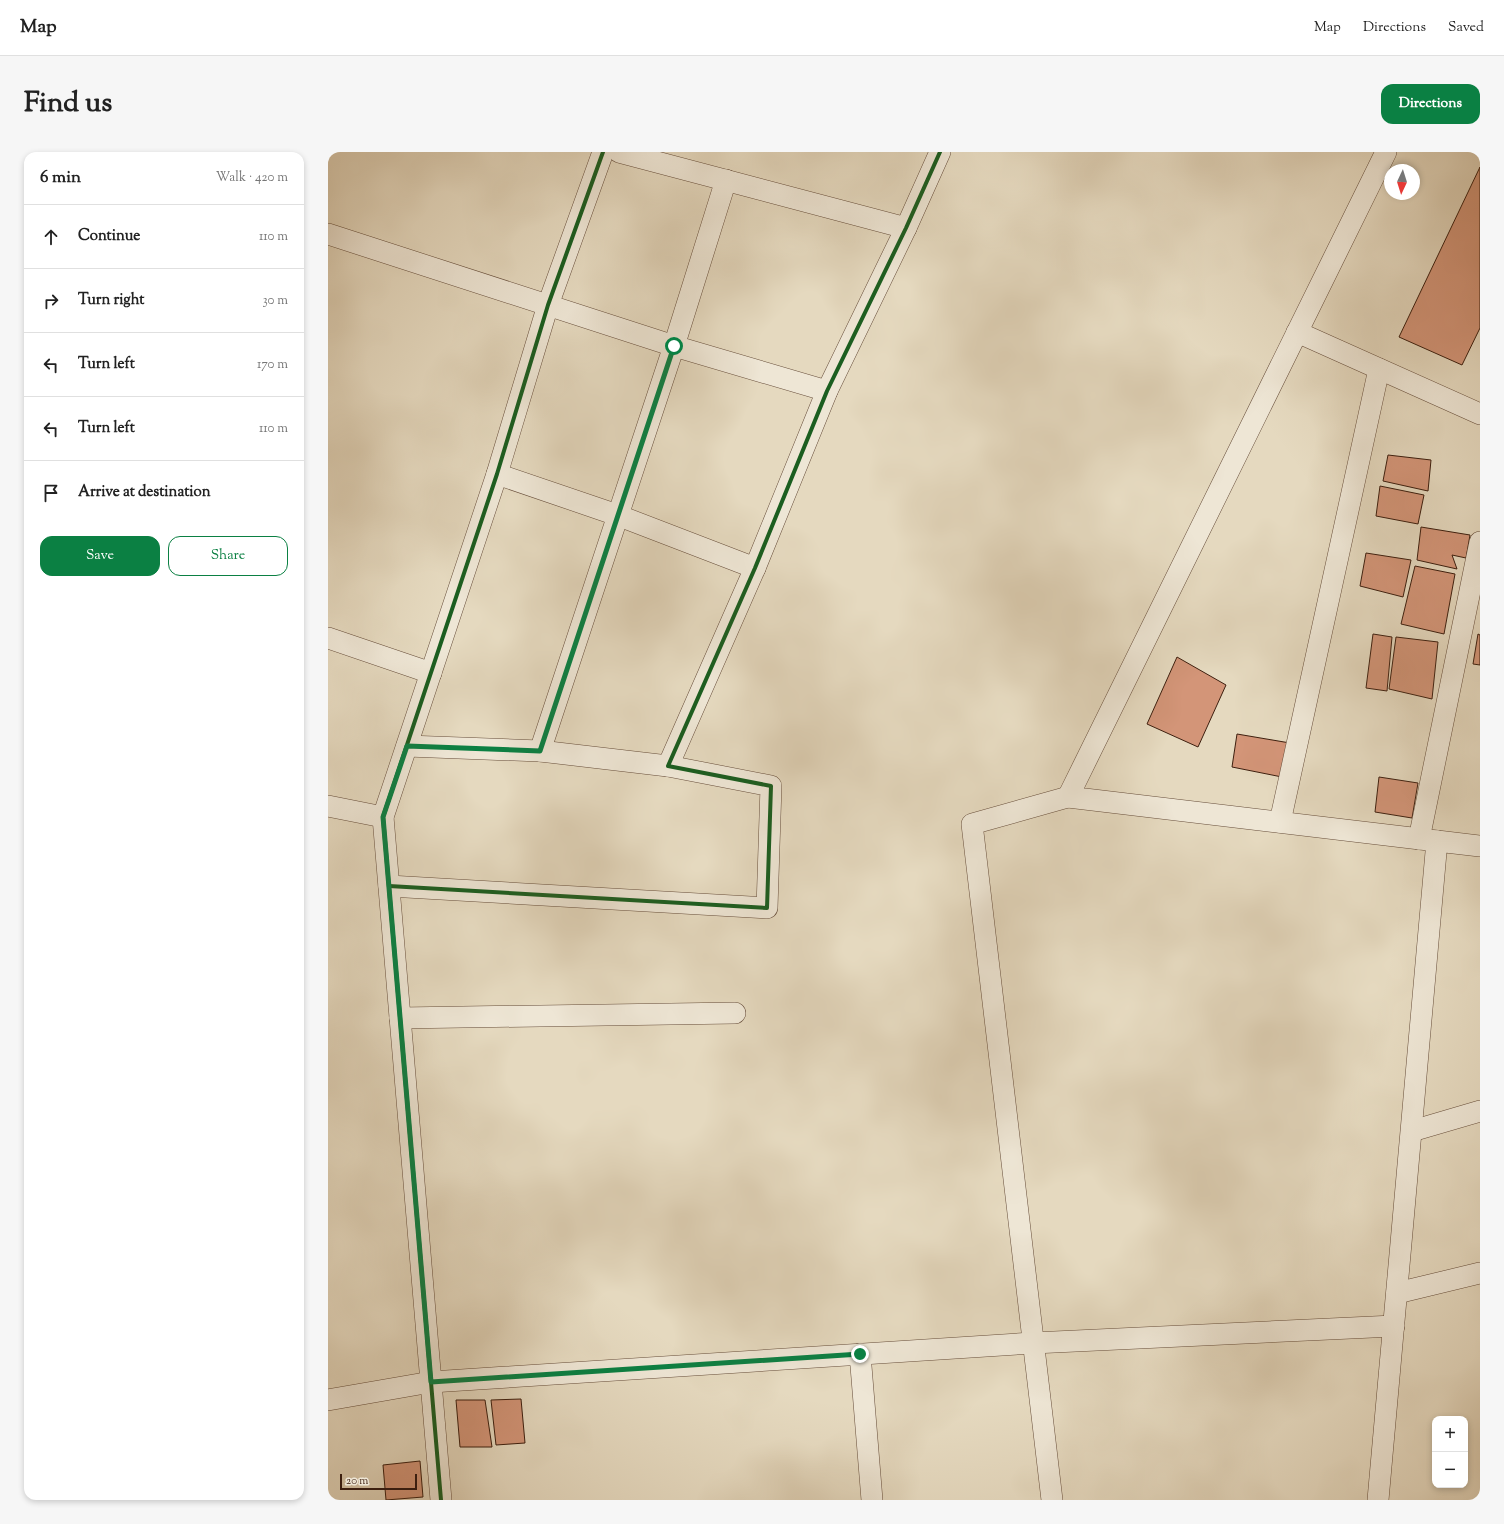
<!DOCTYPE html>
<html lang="en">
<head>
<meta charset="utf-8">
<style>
	:root { --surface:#fff; --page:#f6f6f6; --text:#222; --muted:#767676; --line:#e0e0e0; --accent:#0b8043 }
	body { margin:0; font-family:"Sorts Mill Goudy",serif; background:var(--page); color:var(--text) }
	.controls { position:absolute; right:12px; bottom:12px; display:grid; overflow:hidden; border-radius:8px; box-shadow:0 2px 6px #0003 }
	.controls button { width:36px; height:36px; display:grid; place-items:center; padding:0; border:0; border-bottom:1px solid var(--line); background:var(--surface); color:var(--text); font:20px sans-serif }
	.compass { position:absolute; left:1056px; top:12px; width:36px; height:36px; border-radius:50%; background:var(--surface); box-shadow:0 2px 6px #0003; rotate:184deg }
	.scale { position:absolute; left:12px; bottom:10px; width:77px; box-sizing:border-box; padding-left:4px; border:2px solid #3d1f0f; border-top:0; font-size:11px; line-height:14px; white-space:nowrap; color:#3d1f0f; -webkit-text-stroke:3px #eee6d5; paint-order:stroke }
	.stop { position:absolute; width:12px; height:12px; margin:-9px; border:3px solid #0b8043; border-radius:50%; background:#fff }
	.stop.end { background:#0b8043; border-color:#fff; box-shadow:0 1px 4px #0008 }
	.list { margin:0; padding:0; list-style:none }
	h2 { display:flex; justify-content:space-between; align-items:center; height:52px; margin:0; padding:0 16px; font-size:17px }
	h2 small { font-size:13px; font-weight:400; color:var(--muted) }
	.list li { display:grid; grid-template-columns:26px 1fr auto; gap:12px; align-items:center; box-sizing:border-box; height:64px; padding:0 16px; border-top:1px solid var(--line) }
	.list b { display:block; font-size:15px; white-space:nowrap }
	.list em { font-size:13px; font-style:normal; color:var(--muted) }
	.actions { display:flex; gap:8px; padding:12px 16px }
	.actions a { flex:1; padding:9px 0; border:1px solid var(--accent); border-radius:12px; text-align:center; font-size:14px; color:var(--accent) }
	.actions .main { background:var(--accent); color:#fff }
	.icon { flex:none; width:22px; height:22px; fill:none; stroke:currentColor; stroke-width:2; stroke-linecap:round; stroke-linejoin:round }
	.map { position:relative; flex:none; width:1152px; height:1348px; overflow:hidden; border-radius:12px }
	header { display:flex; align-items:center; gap:24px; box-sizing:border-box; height:56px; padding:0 20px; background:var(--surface); border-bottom:1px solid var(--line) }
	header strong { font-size:19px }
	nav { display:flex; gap:22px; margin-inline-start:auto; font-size:14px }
	.intro { display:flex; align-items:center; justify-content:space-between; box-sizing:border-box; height:96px; padding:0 24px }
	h1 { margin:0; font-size:28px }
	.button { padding:10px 18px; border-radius:12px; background:var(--accent); color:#fff; font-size:14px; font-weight:700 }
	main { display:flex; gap:24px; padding:0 24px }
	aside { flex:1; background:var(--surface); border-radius:12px; box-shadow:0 2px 6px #0003 }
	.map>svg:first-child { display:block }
	.building { fill:#d39578; stroke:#3d1f0f }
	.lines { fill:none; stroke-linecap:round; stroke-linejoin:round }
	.minor-casing { stroke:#674e3b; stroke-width:22 }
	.minor { stroke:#eee6d5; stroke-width:21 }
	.cycleway-casing { stroke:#eee6d5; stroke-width:6 }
	.cycleway { stroke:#1b5e20; stroke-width:4 }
	.route { stroke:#0b8043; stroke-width:5 }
</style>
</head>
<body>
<header>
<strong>Map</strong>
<nav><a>Map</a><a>Directions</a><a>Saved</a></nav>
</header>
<div class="intro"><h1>Find us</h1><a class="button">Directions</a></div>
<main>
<aside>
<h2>6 min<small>Walk · 420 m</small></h2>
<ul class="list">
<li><svg class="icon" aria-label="ahead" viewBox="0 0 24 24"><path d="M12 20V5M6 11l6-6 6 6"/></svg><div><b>Continue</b></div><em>110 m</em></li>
<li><svg class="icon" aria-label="right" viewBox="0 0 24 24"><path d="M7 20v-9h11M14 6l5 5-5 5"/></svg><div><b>Turn right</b></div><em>30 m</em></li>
<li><svg class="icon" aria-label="left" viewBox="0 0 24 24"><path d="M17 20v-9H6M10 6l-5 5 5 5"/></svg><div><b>Turn left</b></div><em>170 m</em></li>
<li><svg class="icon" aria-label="left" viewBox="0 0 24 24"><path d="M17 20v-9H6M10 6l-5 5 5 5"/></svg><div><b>Turn left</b></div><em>110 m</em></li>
<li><svg class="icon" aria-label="arrive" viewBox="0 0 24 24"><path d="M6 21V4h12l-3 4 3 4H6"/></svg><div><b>Arrive at destination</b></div></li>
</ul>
<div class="actions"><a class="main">Save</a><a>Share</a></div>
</aside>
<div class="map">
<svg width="1152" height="1348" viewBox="0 0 1152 1348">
	<rect width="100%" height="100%" fill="#e5d9bf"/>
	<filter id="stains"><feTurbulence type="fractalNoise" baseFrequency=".005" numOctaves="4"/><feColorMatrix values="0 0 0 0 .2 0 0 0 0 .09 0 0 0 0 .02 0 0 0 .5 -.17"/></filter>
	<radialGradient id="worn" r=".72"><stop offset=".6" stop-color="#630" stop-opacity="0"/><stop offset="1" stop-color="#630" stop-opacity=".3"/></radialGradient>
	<g class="building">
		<polygon points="1152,15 1152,176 1134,213 1071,185"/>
		<polygon points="1060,303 1103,308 1100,339 1055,329"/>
		<polygon points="1052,334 1096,343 1090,372 1048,364"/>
		<polygon points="1093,375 1142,383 1138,406 1124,403 1129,417 1089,408"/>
		<polygon points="1038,401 1083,408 1075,445 1032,434"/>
		<polygon points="1087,414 1127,422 1116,482 1073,472"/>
		<polygon points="1045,482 1064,485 1059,539 1038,536"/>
		<polygon points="1150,482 1152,483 1152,513 1145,512"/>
		<polygon points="1068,485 1110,490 1104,547 1061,537"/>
		<polygon points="849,505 898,533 870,595 819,572"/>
		<polygon points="909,582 962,591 954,625 904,615"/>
		<polygon points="1051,625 1090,631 1084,666 1047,660"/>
		<polygon points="193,1247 197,1291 168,1293 163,1248"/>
		<polygon points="128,1248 157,1248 164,1295 132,1295"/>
		<polygon points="92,1309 95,1345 58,1348 55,1313"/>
	</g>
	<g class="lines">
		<defs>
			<g id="minor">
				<polyline points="291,0 578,76"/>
				<polyline points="1058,0 740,645 1109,689"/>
				<polyline points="0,82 346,194 499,239"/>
				<polyline points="969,180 1152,262"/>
				<polyline points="169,322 289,363 427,416"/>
				<polyline points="0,486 103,521"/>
				<polyline points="79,594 212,599 346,194 398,28"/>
				<polyline points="212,599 340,614"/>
				<polyline points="0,654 55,665"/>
				<polyline points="952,670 1051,217"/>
				<polyline points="1091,687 1152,390"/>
				<polyline points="61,734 439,756 443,634 340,614 427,416 499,239 578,76 612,0"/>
				<polyline points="72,866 407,861"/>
				<polyline points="1084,979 1152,959"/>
				<polyline points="1069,1141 1152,1121"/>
				<polyline points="532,1202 544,1348"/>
				<polyline points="0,1248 103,1230 705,1191 1066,1174"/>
				<polyline points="113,1348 55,665 169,322 220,153 275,0"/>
				<polyline points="724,1348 644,672 740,645"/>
				<polyline points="1050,1348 1109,689 1152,694"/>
			</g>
		</defs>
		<use href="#minor" class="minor-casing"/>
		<use href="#minor" class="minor"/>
		<defs>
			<g id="cycleway">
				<polyline points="61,734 439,756 443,634 340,614 427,416 499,239 578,76 612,0"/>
				<polyline points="113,1348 55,665 169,322 220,153 275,0"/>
			</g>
		</defs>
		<use href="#cycleway" class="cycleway-casing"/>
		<use href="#cycleway" class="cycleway"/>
	</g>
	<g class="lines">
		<polyline class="route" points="346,194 212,599 79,594 55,665 103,1230 532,1202"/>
	</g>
	<rect width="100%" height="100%" filter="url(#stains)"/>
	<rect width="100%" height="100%" fill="url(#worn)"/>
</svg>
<div class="controls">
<button>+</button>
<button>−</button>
</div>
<svg class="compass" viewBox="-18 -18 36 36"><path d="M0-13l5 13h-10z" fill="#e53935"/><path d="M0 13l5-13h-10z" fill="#767676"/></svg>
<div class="scale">20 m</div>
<div class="stop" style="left:346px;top:194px"></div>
<div class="stop end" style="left:532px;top:1202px"></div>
</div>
</main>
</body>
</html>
